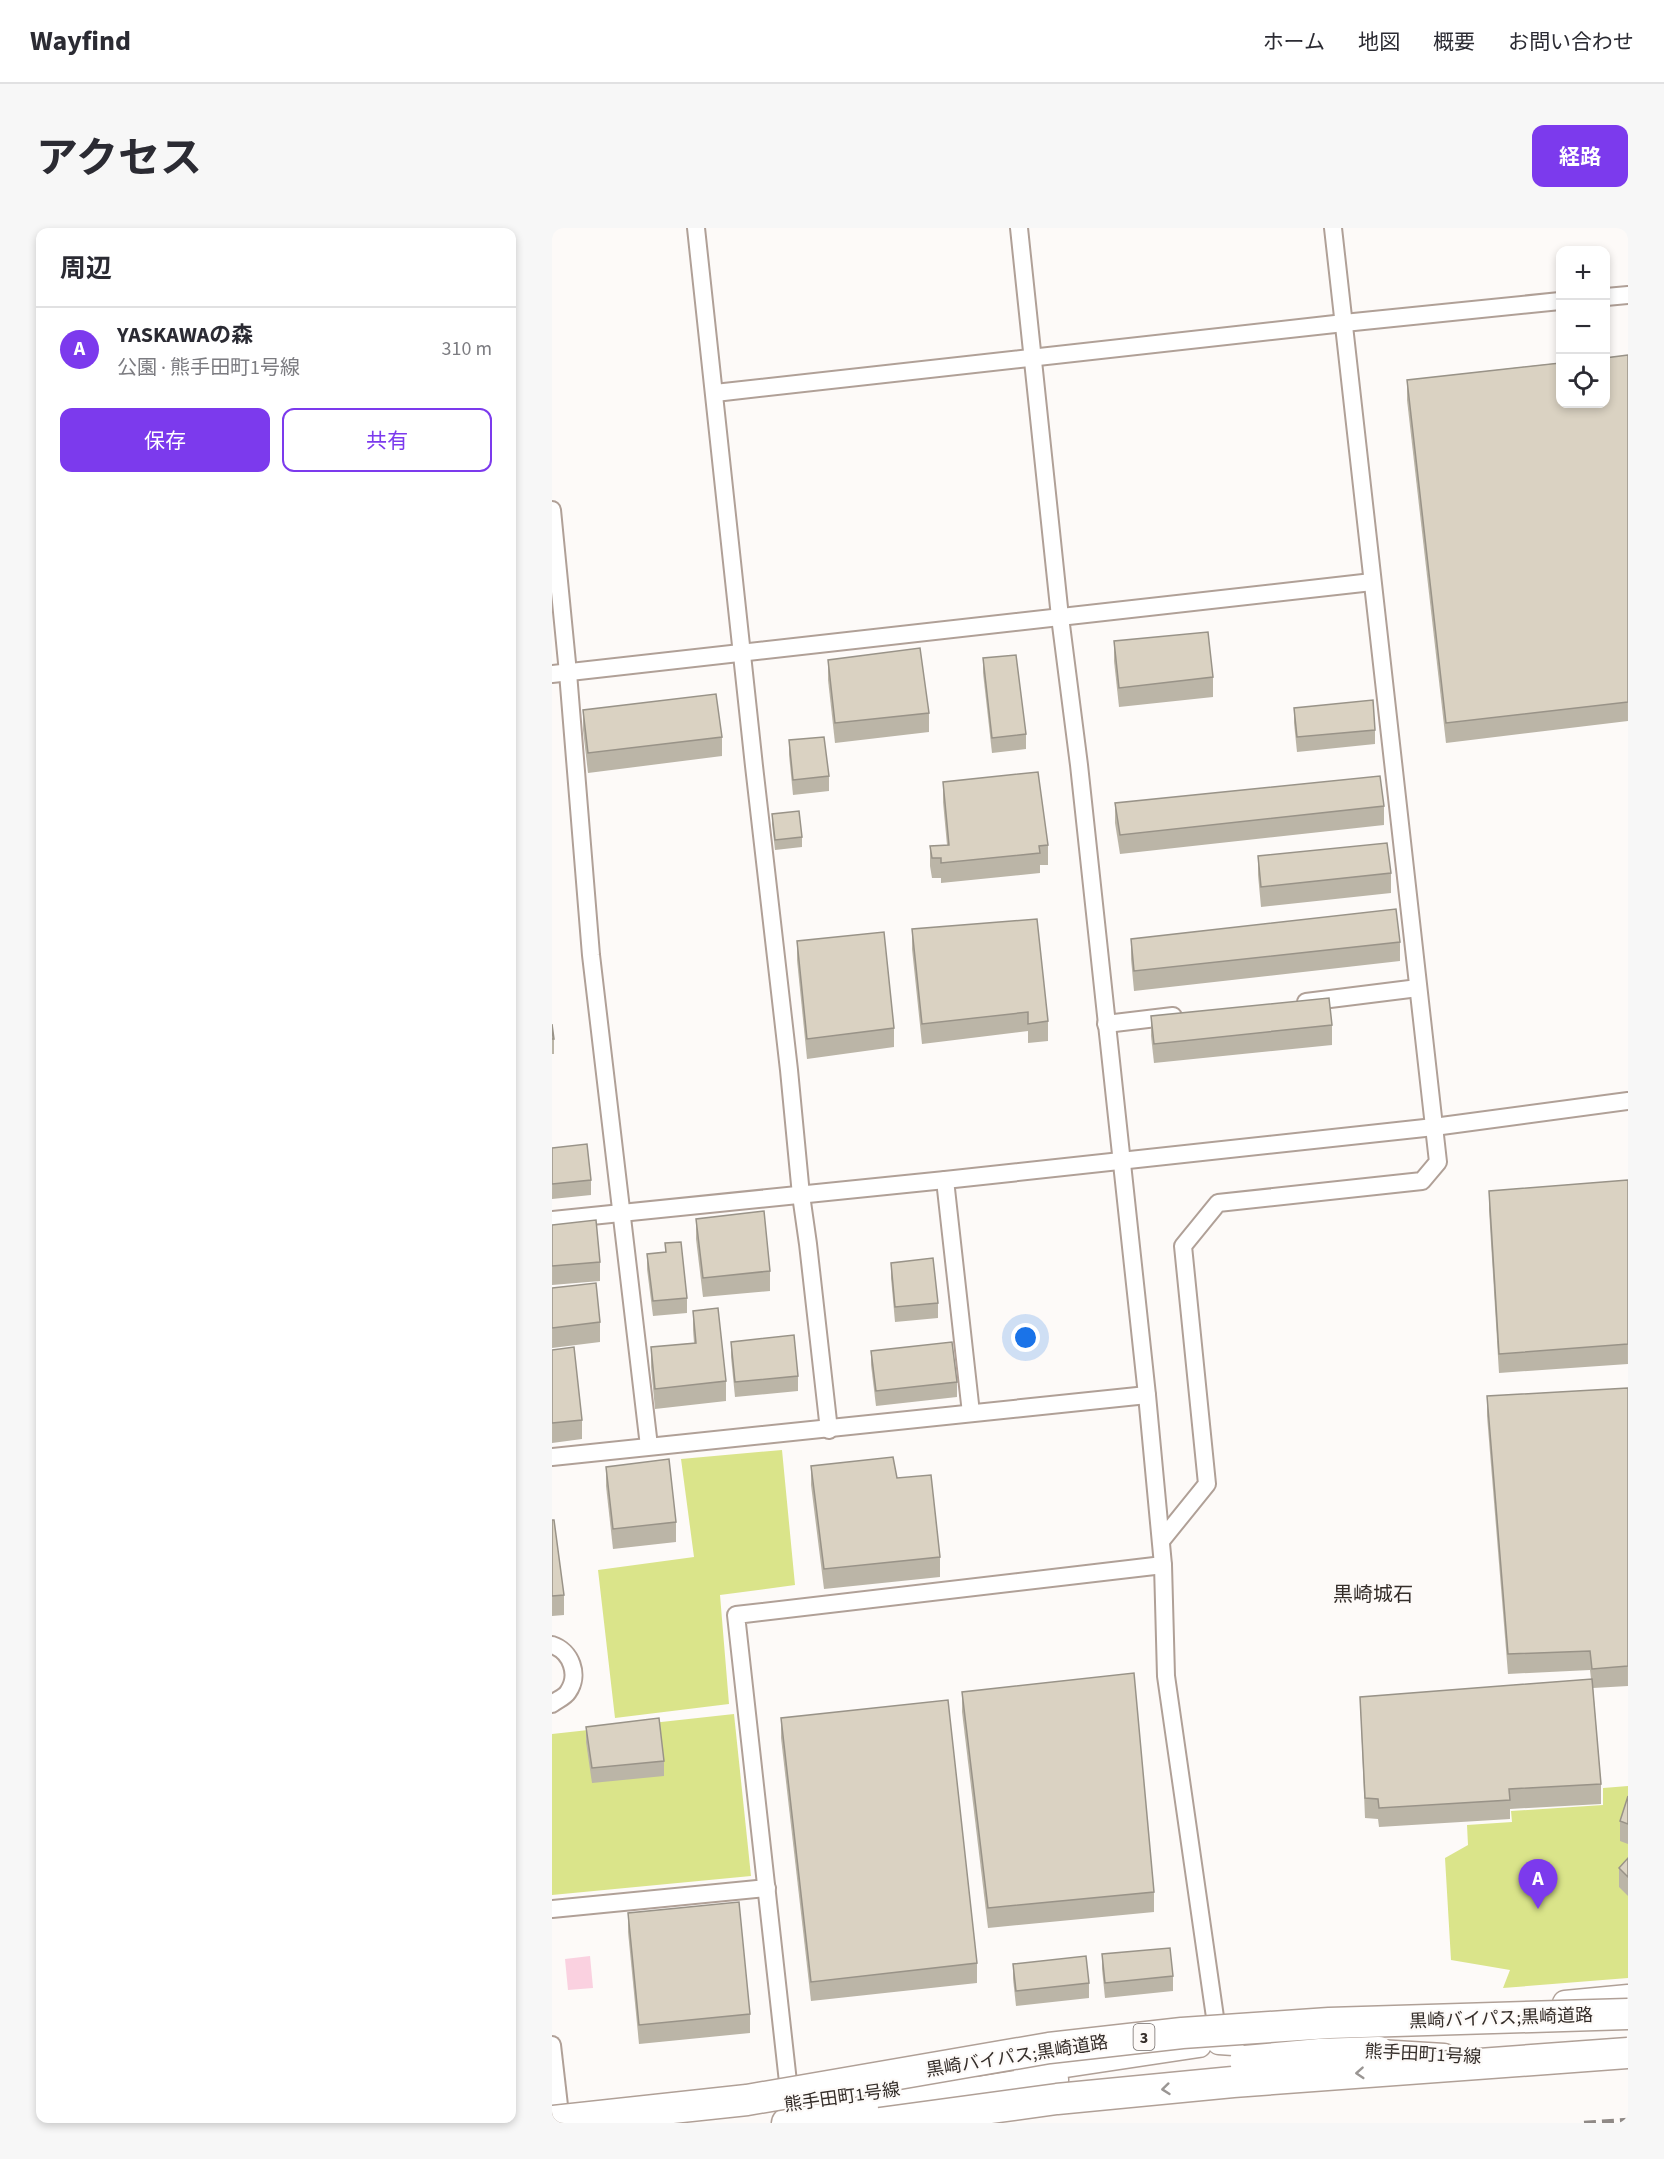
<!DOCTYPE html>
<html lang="ja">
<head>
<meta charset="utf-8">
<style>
	:root { --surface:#fff; --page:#f7f7f7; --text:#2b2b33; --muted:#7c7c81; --line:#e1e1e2; --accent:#7c3aed }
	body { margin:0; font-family:"Source Sans 3","Noto Sans JP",sans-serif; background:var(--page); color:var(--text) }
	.controls { position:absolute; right:18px; top:18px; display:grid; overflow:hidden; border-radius:12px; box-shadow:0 3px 9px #0003 }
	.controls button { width:54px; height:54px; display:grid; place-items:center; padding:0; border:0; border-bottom:2px solid var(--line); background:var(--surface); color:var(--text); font:30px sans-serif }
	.you { position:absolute; left:474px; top:1110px; width:21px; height:21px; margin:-15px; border:4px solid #fff; border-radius:50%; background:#1a73e8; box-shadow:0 0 0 9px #1a73e833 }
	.badge { display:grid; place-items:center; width:39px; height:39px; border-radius:50%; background:var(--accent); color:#fff; font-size:20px; font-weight:700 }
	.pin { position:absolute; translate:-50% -50px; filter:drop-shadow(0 2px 3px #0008) }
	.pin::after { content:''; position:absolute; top:32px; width:21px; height:18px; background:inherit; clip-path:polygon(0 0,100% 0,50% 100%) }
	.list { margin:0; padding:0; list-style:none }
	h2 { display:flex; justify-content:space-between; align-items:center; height:78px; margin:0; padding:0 24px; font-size:26px }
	h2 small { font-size:20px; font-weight:400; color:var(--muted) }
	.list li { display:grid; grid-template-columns:39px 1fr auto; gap:18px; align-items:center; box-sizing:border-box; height:84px; padding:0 24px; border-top:2px solid var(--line) }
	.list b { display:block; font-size:22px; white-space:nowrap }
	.list p { margin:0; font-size:20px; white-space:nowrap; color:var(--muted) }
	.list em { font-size:20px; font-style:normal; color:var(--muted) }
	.actions { display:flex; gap:12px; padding:18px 24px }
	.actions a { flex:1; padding:14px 0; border:2px solid var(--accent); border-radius:12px; text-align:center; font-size:21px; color:var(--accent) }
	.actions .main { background:var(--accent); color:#fff }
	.icon { flex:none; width:33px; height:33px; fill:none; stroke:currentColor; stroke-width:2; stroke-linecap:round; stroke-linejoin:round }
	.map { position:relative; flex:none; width:1076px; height:1895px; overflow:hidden; border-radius:12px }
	header { display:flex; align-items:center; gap:36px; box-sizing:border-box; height:84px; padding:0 30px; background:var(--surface); border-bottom:2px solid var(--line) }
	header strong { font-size:28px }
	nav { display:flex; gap:33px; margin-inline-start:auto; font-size:21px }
	.intro { display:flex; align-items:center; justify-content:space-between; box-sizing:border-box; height:144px; padding:0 36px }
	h1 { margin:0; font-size:42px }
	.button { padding:15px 27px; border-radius:12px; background:var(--accent); color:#fff; font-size:21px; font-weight:700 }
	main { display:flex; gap:36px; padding:0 36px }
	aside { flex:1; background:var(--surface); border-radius:12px; box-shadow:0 3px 9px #0003 }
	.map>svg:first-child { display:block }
	.green { fill:#dae48a }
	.water { fill:#fad1e0 }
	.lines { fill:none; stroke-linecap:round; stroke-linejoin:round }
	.street-casing { stroke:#b0a097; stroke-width:20 }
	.secondary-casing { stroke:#b0a097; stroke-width:27 }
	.highway-casing { stroke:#b0a097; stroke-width:33 }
	.street { stroke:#fff; stroke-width:16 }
	.secondary { stroke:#fff; stroke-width:24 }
	.highway { stroke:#fff; stroke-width:30 }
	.rail { stroke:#8f8986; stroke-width:4.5; stroke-dasharray:12 6; stroke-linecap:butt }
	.highway-bridge-casing { stroke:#b0a097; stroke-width:33; stroke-linecap:butt }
	.highway-bridge { stroke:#fff; stroke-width:30 }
	.wall { fill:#bbb5a7 }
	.building { fill:#dad2c2; stroke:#999388; stroke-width:1.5 }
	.oneway { stroke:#9a9694 }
	.labels { text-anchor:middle; stroke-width:4.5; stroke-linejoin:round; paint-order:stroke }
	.shield { fill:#fdfaf8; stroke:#706a67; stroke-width:1.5 }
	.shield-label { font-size:16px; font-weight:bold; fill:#342d29 }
	.street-label { font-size:18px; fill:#342d29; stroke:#fdfaf8 }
	.neighbourhood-label { font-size:20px; fill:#342d29; stroke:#fdfaf8 }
</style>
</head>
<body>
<header>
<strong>Wayfind</strong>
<nav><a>ホーム</a><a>地図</a><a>概要</a><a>お問い合わせ</a></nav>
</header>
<div class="intro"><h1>アクセス</h1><a class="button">経路</a></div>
<main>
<aside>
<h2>周辺<small></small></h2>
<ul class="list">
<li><span class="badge">A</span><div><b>YASKAWAの森</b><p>公園 · 熊手田町1号線</p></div><em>310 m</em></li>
</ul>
<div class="actions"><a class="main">保存</a><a>共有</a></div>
</aside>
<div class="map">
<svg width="1076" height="1895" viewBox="0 0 1076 1895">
	<rect width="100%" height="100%" fill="#fdfaf8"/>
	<g class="green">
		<polygon points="230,1222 243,1357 168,1367 177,1476 63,1490 46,1342 142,1329 129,1231"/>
		<polygon points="182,1486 199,1648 0,1667 0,1506"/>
		<polygon points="1076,1558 1076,1750 951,1760 958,1742 899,1732 893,1630 916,1617 915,1597 960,1594 959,1583 1051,1577 1051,1560"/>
	</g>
	<polygon class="water" points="38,1728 41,1760 16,1762 13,1731"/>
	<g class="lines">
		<defs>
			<g id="street">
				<polyline points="144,0 202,538 237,842 249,967 256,1016 277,1202"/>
				<polyline points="467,0 508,389 527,537 595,1167 611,1337 614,1448 666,1810"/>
				<polyline points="1054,69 1076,67"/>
				<polyline points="163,165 792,95 1008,73"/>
				<polyline points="0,282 16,445 39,727 97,1218"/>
				<polyline points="0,446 820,354"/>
				<polyline points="754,774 866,760"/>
				<polyline points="554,796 621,788"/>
				<polyline points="393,952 419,1185"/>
				<polyline points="0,992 393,952 882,899 1076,873"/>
				<polyline points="0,1229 595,1167"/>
				<polyline points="609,1313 655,1256 631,1018 666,975 870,953 886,934 781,0"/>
				<path d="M0,1417C19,1423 28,1447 16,1464C13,1469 5,1472 0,1476"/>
				<polyline points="0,1681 215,1660"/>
				<polyline points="0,1817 9,1895"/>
				<polyline points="238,1872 184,1387 611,1337"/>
			</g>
			<g id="secondary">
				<polyline points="1013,1775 1076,1769"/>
				<polyline points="667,1814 739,1819"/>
				<polyline points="810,1823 892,1828"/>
				<polyline points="474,1843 647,1817"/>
				<polyline points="317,1865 413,1852"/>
			</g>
			<polyline id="highway" points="235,1895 501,1852"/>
		</defs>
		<use href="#street" class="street-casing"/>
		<use href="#secondary" class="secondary-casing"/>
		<use href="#highway" class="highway-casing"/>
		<use href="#street" class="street"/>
		<use href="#secondary" class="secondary"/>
		<use href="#highway" class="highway"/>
		<polyline class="rail" points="1032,1895 1076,1892"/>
		<defs>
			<g id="highway-bridge">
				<polyline points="693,1833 768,1826 827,1824"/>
				<polyline points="0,1893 195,1872 497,1820 630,1805 777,1795 1076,1786"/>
				<polyline points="328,1895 505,1871 681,1854 1076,1825"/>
			</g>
		</defs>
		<use href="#highway-bridge" class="highway-bridge-casing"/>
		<use href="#highway-bridge" class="highway-bridge"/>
	</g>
	<g class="wall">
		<polygon points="1076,127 1076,493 894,515 855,172 855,152"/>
		<polygon points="562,413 661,449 661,469 567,479 562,433"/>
		<polygon points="431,430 474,506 474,521 440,525 431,445"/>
		<polygon points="276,432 377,485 377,504 283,515 276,452"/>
		<polygon points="742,480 823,502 823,516 745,524 742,495"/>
		<polygon points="31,482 170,509 170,528 36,545 31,502"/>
		<polygon points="237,512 277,548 277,563 241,567 237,527"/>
		<polygon points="391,554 496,617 496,637 488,637 488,645 389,655 389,650 380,650 378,638 378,618 395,617 391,574"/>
		<polygon points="563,575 832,578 832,597 568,626 563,595"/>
		<polygon points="220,586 250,609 250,619 223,622 220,596"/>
		<polygon points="706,628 839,645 839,665 709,679 706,647"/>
		<polygon points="360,701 496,793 496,813 476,815 476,803 370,816 360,721"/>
		<polygon points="579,711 848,714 848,733 582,763 579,731"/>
		<polygon points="245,713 342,800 342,819 255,831 245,732"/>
		<polygon points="599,788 780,797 780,817 602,835 599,808"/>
		<polygon points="0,796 2,811 2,826 0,826"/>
		<polygon points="0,920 39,952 39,967 0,971"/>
		<polygon points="1076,952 1076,1136 947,1145 937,982 937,963"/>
		<polygon points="144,991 218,1043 218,1063 151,1069 144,1011"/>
		<polygon points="0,997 48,1034 48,1053 0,1057"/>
		<polygon points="113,1015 135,1070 135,1085 101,1088 95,1041 95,1026 113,1024"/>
		<polygon points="339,1035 386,1075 386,1090 343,1094 339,1050"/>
		<polygon points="0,1060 48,1094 48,1114 0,1120"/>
		<polygon points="141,1083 174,1153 174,1173 103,1181 99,1139 99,1119 142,1115 141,1102"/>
		<polygon points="179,1114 246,1148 246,1163 183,1169 179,1129"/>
		<polygon points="0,1122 30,1192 30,1211 0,1215"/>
		<polygon points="319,1123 405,1154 405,1169 324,1178 319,1137"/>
		<polygon points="1076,1160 1076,1458 1041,1460 1049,1556 1049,1576 958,1581 958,1591 827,1599 826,1591 813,1590 808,1469 1039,1451 1038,1442 956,1446 935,1188 935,1168"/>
		<polygon points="259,1238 345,1250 388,1329 388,1349 272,1361 259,1257"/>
		<polygon points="54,1239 124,1294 124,1314 61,1321 54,1258"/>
		<polygon points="0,1292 12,1367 12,1387 0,1388"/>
		<polygon points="410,1464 602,1664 602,1684 436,1700 410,1484"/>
		<polygon points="229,1490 425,1735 425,1755 259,1773 229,1510"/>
		<polygon points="34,1499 112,1533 112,1548 40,1555 34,1514"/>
		<polygon points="1076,1568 1076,1616 1068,1613 1068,1593"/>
		<polygon points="1076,1630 1076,1668 1067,1659 1067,1640"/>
		<polygon points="76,1685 198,1786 198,1805 87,1816 76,1704"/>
		<polygon points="550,1726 621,1748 621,1763 553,1770 550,1741"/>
		<polygon points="461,1736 537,1755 537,1770 464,1778 461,1751"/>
	</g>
	<g class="building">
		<polygon points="1076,127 1076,474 894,495 855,152 1008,135 1008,176 1053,176 1053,130"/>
		<polygon points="656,404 661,449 567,460 562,413"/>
		<polygon points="368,420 377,485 283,495 276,432"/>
		<polygon points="464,427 474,506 440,510 431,430"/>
		<polygon points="164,466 170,509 36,525 31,482"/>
		<polygon points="821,472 823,502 745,509 742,480"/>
		<polygon points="272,509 277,548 241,552 237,512"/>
		<polygon points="486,544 496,617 487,618 488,625 389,635 389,630 380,630 378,618 397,617 391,554"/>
		<polygon points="828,548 832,578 568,607 563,575"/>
		<polygon points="247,583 250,609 223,612 220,586"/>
		<polygon points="835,615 839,645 709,659 706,628"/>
		<polygon points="844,681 848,714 582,743 579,711"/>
		<polygon points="485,691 496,793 476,796 476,784 370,796 360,701"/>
		<polygon points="332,704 342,800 255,811 245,713"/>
		<polygon points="777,770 780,797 602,816 599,788"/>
		<polygon points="0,796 2,811 0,811"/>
		<polygon points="35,916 39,952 0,956 0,920"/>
		<polygon points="1076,952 1076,1116 947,1126 937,963"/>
		<polygon points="212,983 218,1043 151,1050 144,991"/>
		<polygon points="44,992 48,1034 0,1038 0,997"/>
		<polygon points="129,1014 135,1070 101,1073 95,1026 114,1024 113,1015"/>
		<polygon points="381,1030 386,1075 343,1079 339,1035"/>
		<polygon points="44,1055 48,1094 0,1100 0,1060"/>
		<polygon points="166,1080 174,1153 103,1161 99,1119 144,1115 141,1083"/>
		<polygon points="242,1107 246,1148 183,1154 179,1114"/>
		<polygon points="400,1114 405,1154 324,1163 319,1123"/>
		<polygon points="22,1119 30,1192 0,1195 0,1122"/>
		<polygon points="1076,1160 1076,1438 1040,1441 1038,1423 956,1426 935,1168"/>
		<polygon points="341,1229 345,1250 379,1247 388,1329 272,1341 259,1238"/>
		<polygon points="117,1231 124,1294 61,1301 54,1239"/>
		<polygon points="0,1292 2,1292 12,1367 0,1368"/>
		<polygon points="582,1445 602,1664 436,1680 410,1464"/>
		<polygon points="1040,1451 1049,1556 957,1561 958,1572 827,1580 826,1571 813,1570 808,1469"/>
		<polygon points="396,1472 425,1735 259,1754 229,1490"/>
		<polygon points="107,1490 112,1533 40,1540 34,1499"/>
		<polygon points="1076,1568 1076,1596 1068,1593"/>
		<polygon points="1076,1630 1076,1649 1067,1640"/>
		<polygon points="187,1674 198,1786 87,1797 76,1685"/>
		<polygon points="618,1720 621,1748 553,1755 550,1726"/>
		<polygon points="534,1728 537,1755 464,1763 461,1736"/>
	</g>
	<defs><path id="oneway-chevron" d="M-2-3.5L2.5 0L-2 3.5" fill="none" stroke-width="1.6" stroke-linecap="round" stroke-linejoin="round" transform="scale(1.5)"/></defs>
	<g class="oneway">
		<use href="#oneway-chevron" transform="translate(808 1845) rotate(176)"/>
		<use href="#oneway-chevron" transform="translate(614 1861) rotate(174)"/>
	</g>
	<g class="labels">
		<rect class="shield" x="581.5" y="1796" width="21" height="26" rx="4.5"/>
		<g class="shield-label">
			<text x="592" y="1815">3</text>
		</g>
		<g class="street-label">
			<text transform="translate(949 1790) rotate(-2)" y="6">黒崎バイパス;黒崎道路</text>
			<text transform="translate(871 1826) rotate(3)" y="6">熊手田町1号線</text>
			<text transform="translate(465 1828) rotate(-9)" y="6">黒崎バイパス;黒崎道路</text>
			<text transform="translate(290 1869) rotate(-8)" y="6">熊手田町1号線</text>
		</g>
		<g class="neighbourhood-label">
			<text x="821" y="1373">黒崎城石</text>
		</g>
	</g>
</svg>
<div class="controls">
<button>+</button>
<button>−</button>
<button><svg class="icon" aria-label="locate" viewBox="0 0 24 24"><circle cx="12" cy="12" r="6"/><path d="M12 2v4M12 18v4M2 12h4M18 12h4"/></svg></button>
</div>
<div class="you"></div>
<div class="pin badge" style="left:986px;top:1681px">A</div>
</div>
</main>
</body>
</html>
